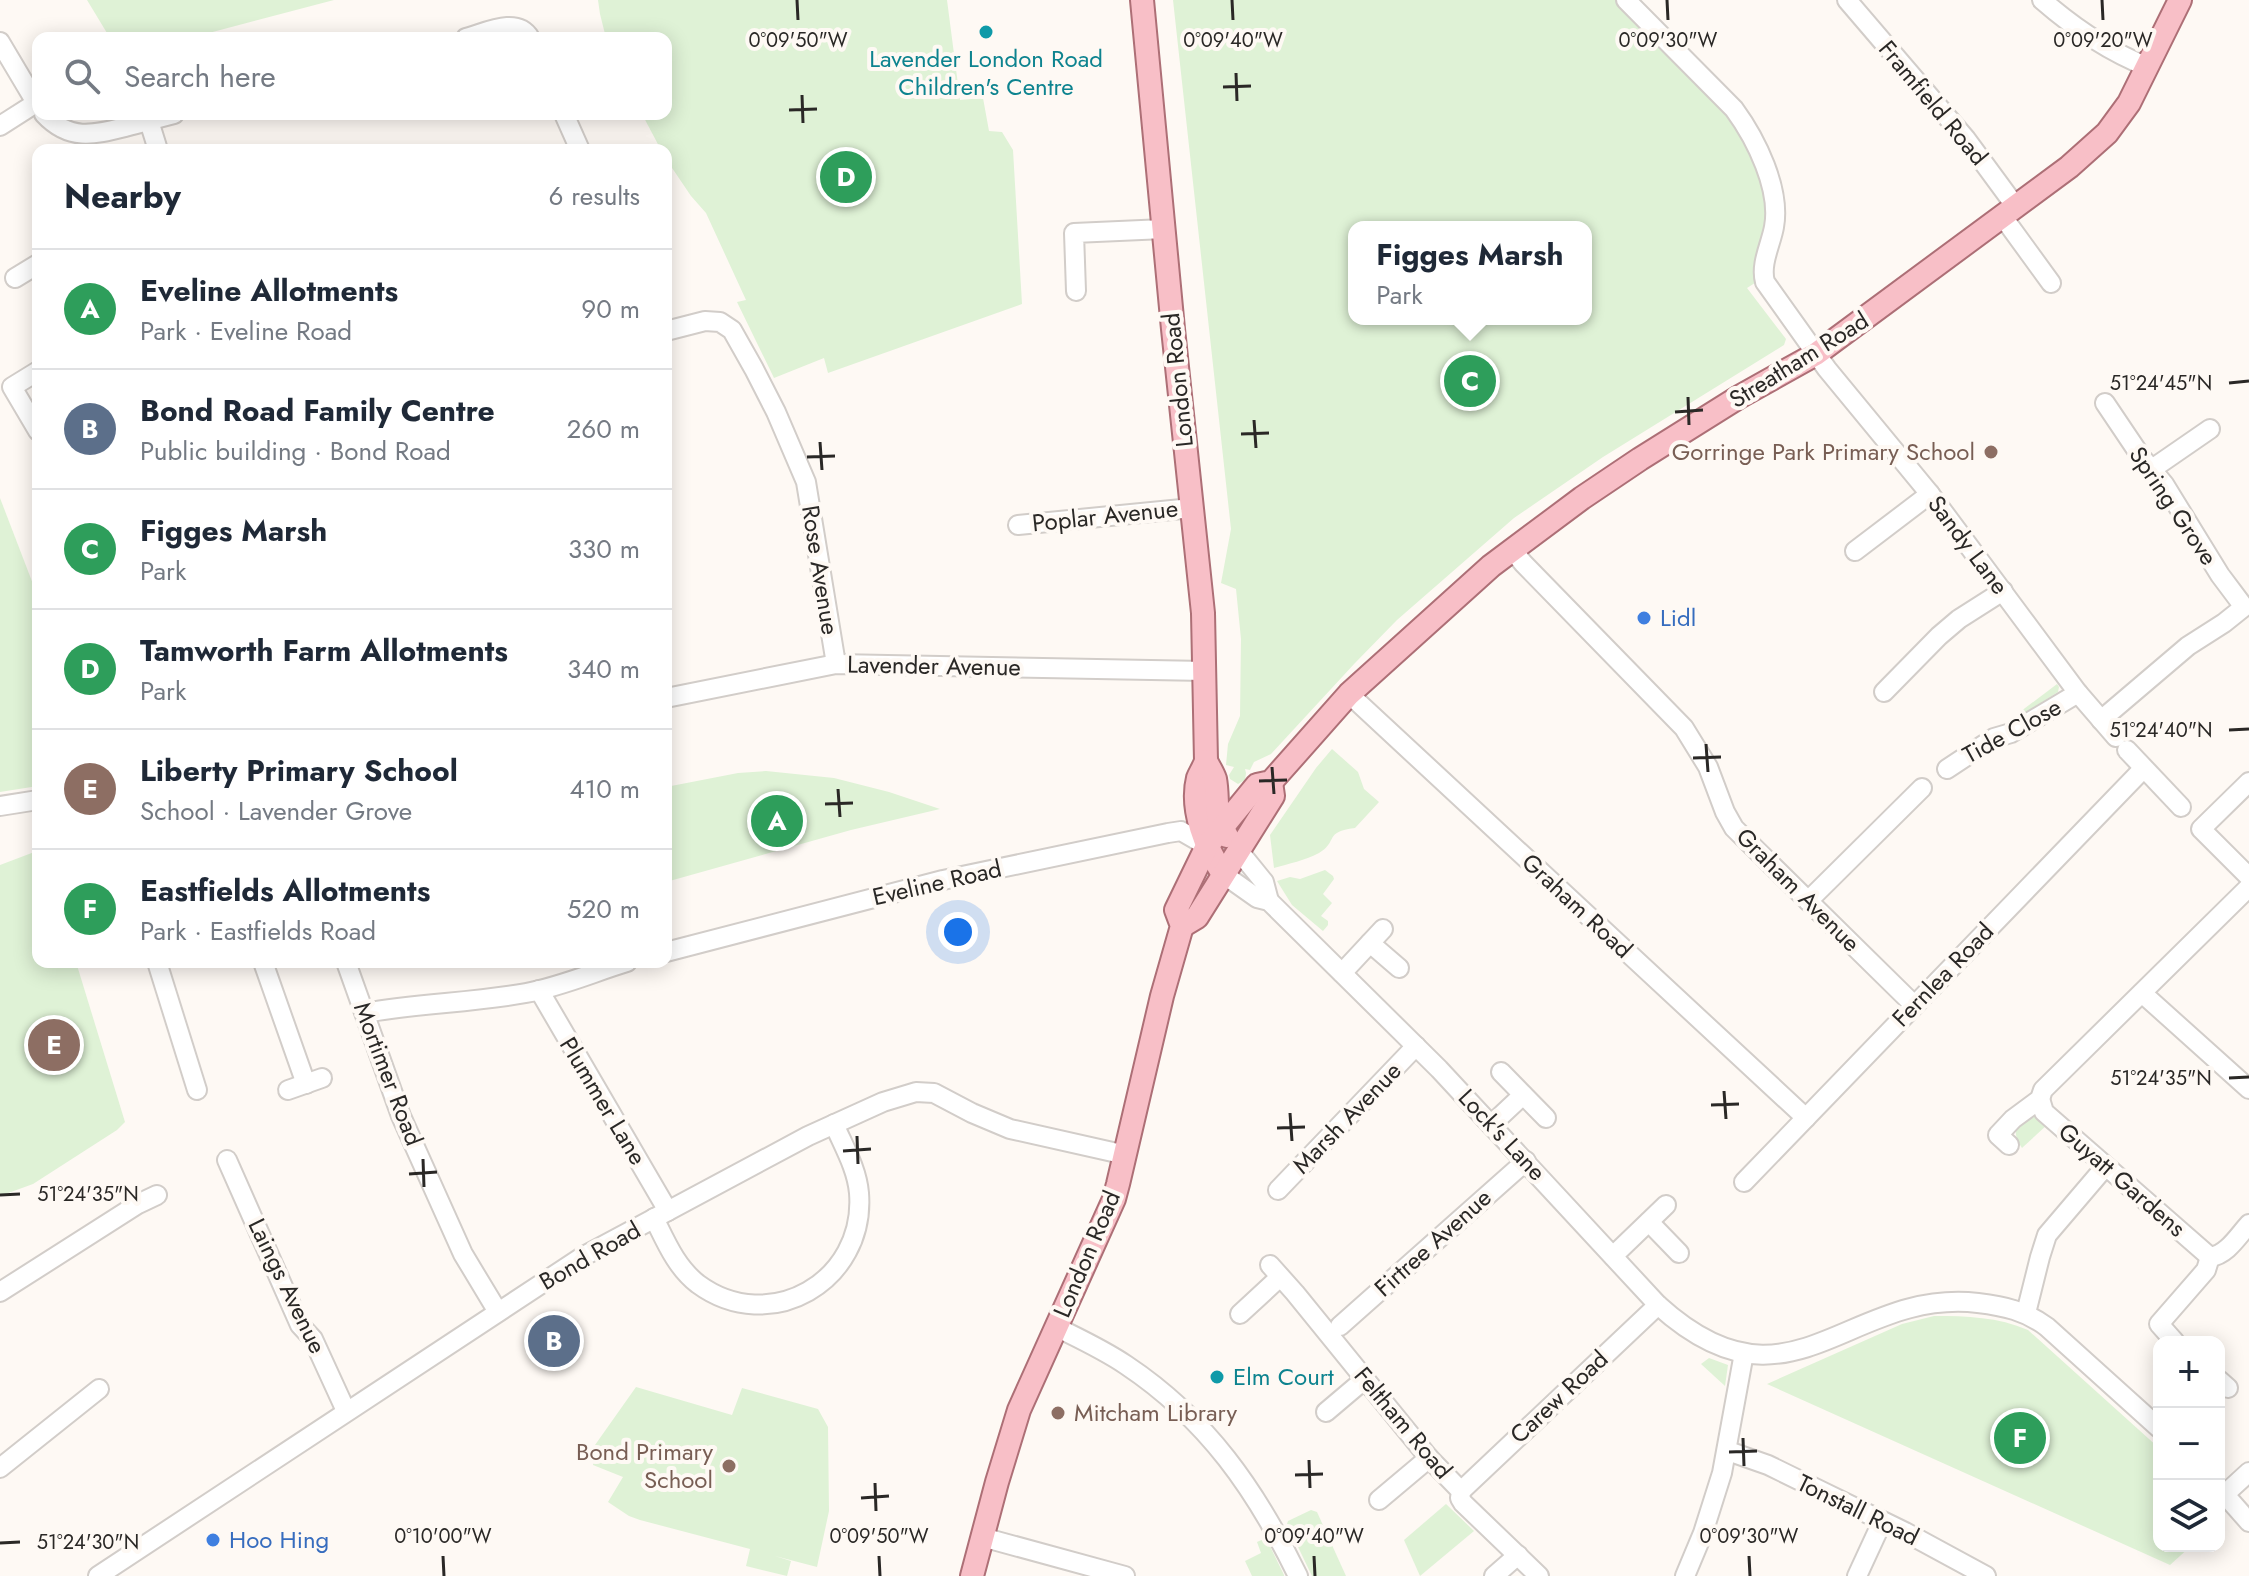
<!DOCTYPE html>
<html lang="en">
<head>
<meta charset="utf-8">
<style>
	:root { --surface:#fff; --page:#f2f2f3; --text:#1f2937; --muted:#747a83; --line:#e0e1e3; --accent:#0b8043 }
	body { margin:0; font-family:Jost,sans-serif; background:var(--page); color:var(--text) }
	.controls { position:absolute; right:24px; bottom:24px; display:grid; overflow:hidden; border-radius:16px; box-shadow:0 4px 20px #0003 }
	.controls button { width:72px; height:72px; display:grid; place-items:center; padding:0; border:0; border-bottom:2px solid var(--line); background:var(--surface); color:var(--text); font:40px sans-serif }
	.you { position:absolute; left:958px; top:932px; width:28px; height:28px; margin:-20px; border:6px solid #fff; border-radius:50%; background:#1a73e8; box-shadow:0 0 0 12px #1a73e833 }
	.badge { display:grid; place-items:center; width:52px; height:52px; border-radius:50%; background:var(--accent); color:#fff; font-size:26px; font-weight:700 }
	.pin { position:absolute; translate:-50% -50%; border:4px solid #fff; box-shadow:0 2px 8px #0006 }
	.popup { position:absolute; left:1348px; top:221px; width:244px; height:104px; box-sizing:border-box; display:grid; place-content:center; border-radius:16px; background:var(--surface); filter:drop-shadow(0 2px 6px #0005); font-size:26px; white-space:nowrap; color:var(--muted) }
	.popup b { font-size:30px; color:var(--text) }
	.popup::after { content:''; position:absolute; left:50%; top:100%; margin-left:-16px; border:16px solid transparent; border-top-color:var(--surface) }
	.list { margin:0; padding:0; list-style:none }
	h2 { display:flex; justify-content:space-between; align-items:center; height:104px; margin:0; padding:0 32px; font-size:34px }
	h2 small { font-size:26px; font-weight:400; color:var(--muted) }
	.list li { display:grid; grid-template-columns:52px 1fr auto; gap:24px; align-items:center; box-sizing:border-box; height:120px; padding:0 32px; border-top:2px solid var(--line) }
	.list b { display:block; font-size:30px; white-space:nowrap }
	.list p { margin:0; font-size:26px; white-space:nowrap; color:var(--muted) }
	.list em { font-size:26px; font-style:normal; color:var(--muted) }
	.icon { flex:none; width:44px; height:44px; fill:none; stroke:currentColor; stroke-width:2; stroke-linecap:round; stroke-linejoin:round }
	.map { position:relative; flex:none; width:2249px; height:1576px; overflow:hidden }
	.search { position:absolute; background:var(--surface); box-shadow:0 4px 20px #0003; left:32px; top:32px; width:640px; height:88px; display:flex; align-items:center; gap:20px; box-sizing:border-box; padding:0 28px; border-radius:16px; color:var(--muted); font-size:30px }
	.panel { position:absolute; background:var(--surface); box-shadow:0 4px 20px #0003; left:32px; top:144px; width:640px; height:824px; border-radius:16px }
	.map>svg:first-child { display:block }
	.green { fill:#dff2d6; fill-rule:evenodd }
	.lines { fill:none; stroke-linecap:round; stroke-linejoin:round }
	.minor-casing { stroke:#d2cdc9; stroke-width:22 }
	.major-casing { stroke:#ad6f76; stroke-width:26 }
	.minor { stroke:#fff; stroke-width:18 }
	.major { stroke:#f8bfc7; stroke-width:22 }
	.ticks { fill:none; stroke:#2a2826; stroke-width:3 }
	.culture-dot { fill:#0f9aa8; stroke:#fef9f4; stroke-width:3 }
	.education-dot { fill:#8d6e63; stroke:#fef9f4; stroke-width:3 }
	.shop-dot { fill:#3f7fe0; stroke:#fef9f4; stroke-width:3 }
	.labels { text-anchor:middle; stroke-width:8; stroke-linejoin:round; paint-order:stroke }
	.culture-label { font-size:24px; fill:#0d838f; stroke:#fef9f4 }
	.street-label { font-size:24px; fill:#2a2826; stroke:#fef9f4 }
	.education-label { font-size:24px; fill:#785e54; stroke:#fef9f4; text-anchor:end }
	.shop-label { font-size:24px; fill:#366cbe; stroke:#fef9f4; text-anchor:start }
	.ticks-label { font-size:20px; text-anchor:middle; fill:#2a2826; stroke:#fef9f4; stroke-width:8; stroke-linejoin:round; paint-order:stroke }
</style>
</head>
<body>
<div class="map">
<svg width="2249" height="1576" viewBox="0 0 2249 1576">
	<rect width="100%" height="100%" fill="#fef9f4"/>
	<g class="green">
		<polygon points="87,0 334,0 190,38 110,38"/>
		<polygon points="598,0 947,0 960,100 983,98 989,131 1002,132 1013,150 1022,304 828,373 824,358 774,378 737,302 746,300 706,213 691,196 666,159 666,150 661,150 642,114 666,114 666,38 606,38 600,14"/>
		<path d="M1173,0H1618L1729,113L1750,148L1769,206L1758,281L1747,288L1786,339L1784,345L1603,457L1514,518L1397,620L1355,663L1271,754L1254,762L1250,770L1245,769L1246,773L1245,780L1238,784L1230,779L1229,775L1234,767L1226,765L1228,744L1240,716L1241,639L1236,589L1221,583L1231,529ZM1354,227H1586V319H1354Z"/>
		<polygon points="0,498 38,597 38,786 0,792"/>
		<polygon points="2057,684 2059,687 2058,692 2009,723 2008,721"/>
		<path d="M1332,749L1358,772L1364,789L1379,802L1355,828C1323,832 1339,841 1319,853C1306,860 1288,864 1274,868L1270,835L1316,768Z"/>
		<polygon points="766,771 834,778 889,792 940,809 851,830 666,882 666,787 738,773"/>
		<polygon points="37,851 38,962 76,962 125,1122 117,1130 33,1184 0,1196 0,865"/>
		<polygon points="1325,870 1333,876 1334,879 1323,894 1332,903 1321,916 1328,921 1328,925 1323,931 1292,905 1277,881 1290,877 1300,879"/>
		<path d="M2032,1115L2040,1117L2048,1124L2022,1148C2011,1131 2015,1125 2032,1115Z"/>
		<path d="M1934,1316C1967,1316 1998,1317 2028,1330L2159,1448V1546H2191L2170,1565L1767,1384L1902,1324Z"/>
		<polygon points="1709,1358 1728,1365 1725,1386 1701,1364"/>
		<polygon points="636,1387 732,1415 742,1388 818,1409 828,1427 829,1511 817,1567 775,1556 791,1561 787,1576 746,1566 750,1549 640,1520 629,1516 608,1502 623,1477 593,1465 595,1445"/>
		<polygon points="1446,1504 1474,1531 1420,1576 1404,1540"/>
		<polygon points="1311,1510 1317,1512 1346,1576 1312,1576 1287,1524 1288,1521"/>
		<polygon points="1266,1538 1284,1575 1284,1576 1252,1576 1245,1561 1261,1553 1257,1542"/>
	</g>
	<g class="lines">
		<defs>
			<g id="minor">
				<path d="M1626,0L1734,109C1756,139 1781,189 1774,227C1771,244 1760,264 1765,282L1827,369L1930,494L2078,693L2116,737"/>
				<polyline points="1847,0 1966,139 2016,207"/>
				<path d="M2042,0C2073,27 2110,52 2148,67"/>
				<path d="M466,38C485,33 517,16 530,38"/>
				<polyline points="0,42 38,106"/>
				<path d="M44,114C69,141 93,135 125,127C142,123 158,118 174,114"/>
				<polyline points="564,114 580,150"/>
				<polyline points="149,121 158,150"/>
				<polyline points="0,126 36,103"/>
				<polyline points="2003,217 2051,283"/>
				<polyline points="15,278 38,264"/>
				<polyline points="1076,291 1074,233 1164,229"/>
				<polyline points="666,331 705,321 720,322 732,330 754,369 776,412 806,482 836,664"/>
				<polyline points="38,371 12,387 38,431"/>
				<polyline points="2152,469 2210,429"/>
				<polyline points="1018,525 1192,508"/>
				<polyline points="1512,549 1523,563 1684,728 1708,767 1725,812 1734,828 1914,1005"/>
				<polyline points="1855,551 1930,494"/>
				<polyline points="1884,692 1939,636 1959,619 2003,591"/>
				<polyline points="1349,694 1806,1118"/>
				<polyline points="666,698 836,664 1205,671"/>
				<polyline points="2101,720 2188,646 2224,623 2244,607 2220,575 2164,484 2142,458 2105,403"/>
				<polyline points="2127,750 2181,807"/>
				<polyline points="1947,769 1994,738 2011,733 2078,693"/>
				<polyline points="2249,782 2201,829 2249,877"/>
				<polyline points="0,806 38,800"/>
				<polyline points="1238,850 1264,882 1269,901"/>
				<path d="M1223,874L1257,898L1269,901L1439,1069L1658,1305C1790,1425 1847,1288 1978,1303C2004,1306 2026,1311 2047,1327L2159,1428"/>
				<polyline points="1808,901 1922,788"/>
				<polyline points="1370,943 1399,968"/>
				<polyline points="666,952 943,880 1168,833 1181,831 1207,846"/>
				<polyline points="157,962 197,1090"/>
				<polyline points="263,962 306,1084"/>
				<polyline points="346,962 401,1116 463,1254 498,1312"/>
				<polyline points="1342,973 1383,929"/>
				<polyline points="539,990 668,1211"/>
				<polyline points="2142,993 2249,1089"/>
				<path d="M365,1013C418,1003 472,1003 526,993C560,987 594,972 627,962"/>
				<polyline points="1501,1072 1546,1118"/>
				<polyline points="288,1090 322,1078"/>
				<polyline points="2040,1099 2044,1112 2210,1257"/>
				<polyline points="1492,1124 1523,1095"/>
				<polyline points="2009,1145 1998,1135 2013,1119 2040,1099 2043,1090 2249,887"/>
				<polyline points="227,1160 300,1325 313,1339 346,1411"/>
				<polyline points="1744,1182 2143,769"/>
				<polyline points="1278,1190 1416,1046"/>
				<path d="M654,1218C666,1242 676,1267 698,1284C770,1337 866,1281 859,1193C857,1169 844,1147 834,1124"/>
				<polyline points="1649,1222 1679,1253"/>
				<polyline points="1613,1256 1666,1205"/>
				<polyline points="1270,1265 1295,1293 1429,1458 1461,1491 1460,1498 1463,1503 1539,1576"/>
				<polyline points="0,1292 138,1204 157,1195"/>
				<polyline points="2026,1313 2040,1257 2047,1235 2105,1167"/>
				<polyline points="1240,1314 1280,1277"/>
				<polyline points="1340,1326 1526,1161"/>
				<path d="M1056,1327C1080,1339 1104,1350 1126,1365C1207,1419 1256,1490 1298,1576"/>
				<path d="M2175,1342L2159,1324L2206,1270L2210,1257C2227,1255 2238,1236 2249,1224"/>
				<polyline points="2219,1380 2228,1388"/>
				<polyline points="1326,1412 1365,1379"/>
				<polyline points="1728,1451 1768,1465 1905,1532 1986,1576"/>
				<polyline points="0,1468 99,1389"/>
				<polyline points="2219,1488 2249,1522"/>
				<polyline points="1461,1491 1658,1305"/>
				<polyline points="2225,1494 2249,1472"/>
				<polyline points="1379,1500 1429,1458"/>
				<polyline points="982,1537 1125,1576"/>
				<polyline points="98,1576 582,1257 808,1136 883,1102 916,1092 934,1093 972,1113 1010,1129 1126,1155"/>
				<polyline points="1494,1576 1518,1555"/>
				<polyline points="1685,1576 1703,1533 1722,1473 1744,1353"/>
				<polyline points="1857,1576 1882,1522"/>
			</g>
			<g id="major">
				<path d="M1142,0L1173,329L1203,613L1206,761C1204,767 1200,773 1198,778C1190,810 1206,848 1223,874"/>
				<path d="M1206,761C1209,767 1213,773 1215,779C1219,800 1213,816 1227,836"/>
				<polyline points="1182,926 1197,917 1273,796 1271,782"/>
				<polyline points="972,1576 997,1482 1019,1410 1114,1199 1118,1184 1162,996 1182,926 1176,910 1207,846 1257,785 1271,782 1349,694 1491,566 1582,498 1640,459 1739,397 1816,354 2069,167 2107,133 2129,103 2180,0"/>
			</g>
		</defs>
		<use href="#minor" class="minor-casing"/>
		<use href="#major" class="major-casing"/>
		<use href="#minor" class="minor"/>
		<use href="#major" class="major"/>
	</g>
	<path class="ticks" d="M797,0L798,20M1232,0L1233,20M1667,0L1668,20M2102,0L2103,20M1236,73L1237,101M1223,87L1251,86M802,95L803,123M789,110L817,109M2229,383L2249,381M1688,397L1689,425M1675,412L1703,410M1254,420L1256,448M1241,434L1269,433M820,442L822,470M807,457L835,456M2229,730L2249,729M1706,744L1708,772M1693,758L1721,757M1272,767L1274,794M1259,781L1287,780M838,789L840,817M825,804L853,803M2229,1078L2249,1077M1724,1091L1726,1119M1711,1105L1739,1104M1290,1113L1292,1141M1277,1128L1305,1127M857,1136L858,1164M843,1151L871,1149M423,1159L424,1187M409,1174L437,1172M0,1195L20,1194M1743,1438L1744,1466M1729,1452L1757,1451M1309,1460L1310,1488M1295,1475L1323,1474M875,1483L876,1511M861,1498L889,1496M0,1543L20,1542M443,1556L444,1576M879,1556L880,1576M1314,1556L1315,1576M1749,1556L1750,1576"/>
	<g class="culture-dot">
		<circle cx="986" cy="32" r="8"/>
		<circle cx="1217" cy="1377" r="8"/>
	</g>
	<g class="education-dot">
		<circle cx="1991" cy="452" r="8"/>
		<circle cx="1058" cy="1413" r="8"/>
		<circle cx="729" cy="1466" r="8"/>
	</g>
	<g class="shop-dot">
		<circle cx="1644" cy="618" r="8"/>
		<circle cx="213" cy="1540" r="8"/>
	</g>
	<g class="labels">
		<g class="culture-label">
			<text x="986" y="67">Lavender London Road<tspan x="986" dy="28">Children's Centre</tspan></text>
			<text x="1233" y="1385" text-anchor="start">Elm Court</text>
		</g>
		<g class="street-label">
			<text transform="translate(1933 103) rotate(50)" y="8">Framfield Road</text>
			<text transform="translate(1799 360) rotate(-32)" y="8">Streatham Road</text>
			<text transform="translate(1178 380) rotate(-96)" y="8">London Road</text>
			<text transform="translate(2173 506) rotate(56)" y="8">Spring Grove</text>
			<text transform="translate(1105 516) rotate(-6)" y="8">Poplar Avenue</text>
			<text transform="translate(1968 545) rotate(53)" y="8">Sandy Lane</text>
			<text transform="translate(820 570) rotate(81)" y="8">Rose Avenue</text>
			<text transform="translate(934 666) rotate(1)" y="8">Lavender Avenue</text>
			<text transform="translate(2012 731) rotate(-29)" y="8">Tide Close</text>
			<text transform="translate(937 883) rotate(-13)" y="8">Eveline Road</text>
			<text transform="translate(1798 890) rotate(45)" y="8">Graham Avenue</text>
			<text transform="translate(1577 906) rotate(43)" y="8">Graham Road</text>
			<text transform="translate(1943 975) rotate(-46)" y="8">Fernlea Road</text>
			<text transform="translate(388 1074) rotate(69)" y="8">Mortimer Road</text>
			<text transform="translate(603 1101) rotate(59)" y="8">Plummer Lane</text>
			<text transform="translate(1347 1118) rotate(-46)" y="8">Marsh Avenue</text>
			<text transform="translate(1502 1135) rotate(47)" y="8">Lock's Lane</text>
			<text transform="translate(2122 1180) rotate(41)" y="8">Guyatt Gardens</text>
			<text transform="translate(1433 1243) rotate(-42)" y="8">Firtree Avenue</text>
			<text transform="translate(1087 1254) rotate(-67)" y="8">London Road</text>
			<text transform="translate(590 1256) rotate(-30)" y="8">Bond Road</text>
			<text transform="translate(287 1286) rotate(64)" y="8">Laings Avenue</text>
			<text transform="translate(1559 1397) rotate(-43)" y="8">Carew Road</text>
			<text transform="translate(1403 1423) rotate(50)" y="8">Feltham Road</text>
			<text transform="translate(1858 1510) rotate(26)" y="8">Tonstall Road</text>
		</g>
		<g class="education-label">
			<text x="1975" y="460">Gorringe Park Primary School</text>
			<text x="1074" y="1421" text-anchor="start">Mitcham Library</text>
			<text x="713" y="1460">Bond Primary<tspan x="713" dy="28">School</tspan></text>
		</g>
		<g class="shop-label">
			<text x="1660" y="626">Lidl</text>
			<text x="229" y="1548">Hoo Hing</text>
		</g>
	</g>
	<g class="ticks-label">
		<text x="798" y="47">0°09'50"W</text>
		<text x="1233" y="47">0°09'40"W</text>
		<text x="1668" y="47">0°09'30"W</text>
		<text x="2103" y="47">0°09'20"W</text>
		<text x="2161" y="390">51°24'45"N</text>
		<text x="2161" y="737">51°24'40"N</text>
		<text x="2161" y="1085">51°24'35"N</text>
		<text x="88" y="1201">51°24'35"N</text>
		<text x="443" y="1543">0°10'00"W</text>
		<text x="879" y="1543">0°09'50"W</text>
		<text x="1314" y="1543">0°09'40"W</text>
		<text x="1749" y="1543">0°09'30"W</text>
		<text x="88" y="1549">51°24'30"N</text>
	</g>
</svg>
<div class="controls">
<button>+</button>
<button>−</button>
<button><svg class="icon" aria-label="layers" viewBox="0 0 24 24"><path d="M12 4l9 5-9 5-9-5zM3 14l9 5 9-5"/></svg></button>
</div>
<div class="you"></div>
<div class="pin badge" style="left:777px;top:821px;background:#2e9e5b">A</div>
<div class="pin badge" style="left:554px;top:1341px;background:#5c6f8a">B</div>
<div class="pin badge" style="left:1470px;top:381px;background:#2e9e5b">C</div>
<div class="popup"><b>Figges Marsh</b>Park</div>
<div class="pin badge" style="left:846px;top:177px;background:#2e9e5b">D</div>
<div class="pin badge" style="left:54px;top:1045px;background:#8d6e63">E</div>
<div class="pin badge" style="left:2020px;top:1438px;background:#2e9e5b">F</div>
<div class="search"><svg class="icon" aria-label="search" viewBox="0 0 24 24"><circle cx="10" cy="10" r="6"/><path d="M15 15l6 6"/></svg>Search here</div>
<section class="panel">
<h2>Nearby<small>6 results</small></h2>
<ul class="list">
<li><span class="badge" style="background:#2e9e5b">A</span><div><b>Eveline Allotments</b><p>Park · Eveline Road</p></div><em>90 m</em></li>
<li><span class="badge" style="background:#5c6f8a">B</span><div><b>Bond Road Family Centre</b><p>Public building · Bond Road</p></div><em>260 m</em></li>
<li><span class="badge" style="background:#2e9e5b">C</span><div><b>Figges Marsh</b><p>Park</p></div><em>330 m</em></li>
<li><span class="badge" style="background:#2e9e5b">D</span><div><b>Tamworth Farm Allotments</b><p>Park</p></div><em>340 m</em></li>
<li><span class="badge" style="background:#8d6e63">E</span><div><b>Liberty Primary School</b><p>School · Lavender Grove</p></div><em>410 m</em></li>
<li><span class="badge" style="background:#2e9e5b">F</span><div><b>Eastfields Allotments</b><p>Park · Eastfields Road</p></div><em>520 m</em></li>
</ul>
</section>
</div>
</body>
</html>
